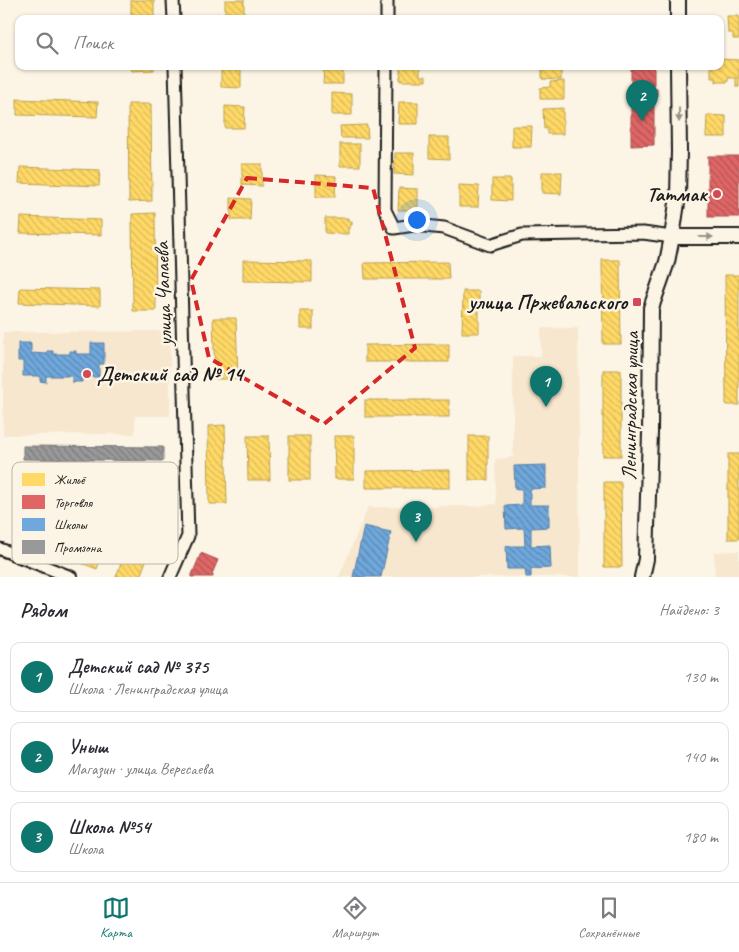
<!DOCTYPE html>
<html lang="ru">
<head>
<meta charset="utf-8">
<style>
	:root { --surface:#fff; --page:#f2f2f3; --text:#2b2b33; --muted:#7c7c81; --line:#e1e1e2; --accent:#0f766e }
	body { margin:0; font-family:Caveat,sans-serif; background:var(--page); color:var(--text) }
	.you { position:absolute; left:416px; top:219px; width:18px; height:18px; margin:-12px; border:4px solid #fff; border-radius:50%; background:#1a73e8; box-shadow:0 0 0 8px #1a73e833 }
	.badge { display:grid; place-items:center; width:32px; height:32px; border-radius:50%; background:var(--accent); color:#fff; font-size:16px; font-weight:700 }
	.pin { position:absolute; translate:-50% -41px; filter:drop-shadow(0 1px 2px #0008) }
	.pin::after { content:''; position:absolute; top:26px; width:18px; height:15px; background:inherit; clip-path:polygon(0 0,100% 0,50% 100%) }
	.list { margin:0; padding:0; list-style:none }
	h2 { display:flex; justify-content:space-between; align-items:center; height:65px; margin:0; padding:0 20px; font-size:21px }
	h2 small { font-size:16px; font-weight:400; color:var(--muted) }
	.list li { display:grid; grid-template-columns:32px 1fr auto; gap:15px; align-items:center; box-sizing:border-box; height:70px; margin:0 10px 10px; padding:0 10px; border:1px solid var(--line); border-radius:10px }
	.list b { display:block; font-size:19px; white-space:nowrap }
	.list p { margin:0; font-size:16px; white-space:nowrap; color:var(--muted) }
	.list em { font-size:16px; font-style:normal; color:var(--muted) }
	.icon { flex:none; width:28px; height:28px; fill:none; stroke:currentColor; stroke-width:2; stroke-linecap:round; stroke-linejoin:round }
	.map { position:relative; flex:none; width:739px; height:577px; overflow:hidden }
	.search { position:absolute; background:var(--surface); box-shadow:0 1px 4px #0004; left:15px; right:15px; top:15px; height:55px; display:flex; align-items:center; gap:12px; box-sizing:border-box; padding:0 18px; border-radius:10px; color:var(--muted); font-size:19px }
	.sheet { height:305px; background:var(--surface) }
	nav { display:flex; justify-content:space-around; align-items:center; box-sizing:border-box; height:70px; border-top:1px solid var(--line); background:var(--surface); font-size:14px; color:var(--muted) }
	nav a { display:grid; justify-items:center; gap:2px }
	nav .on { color:var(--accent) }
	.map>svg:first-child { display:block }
	.built { fill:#f7e7cf }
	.homes { fill:url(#homes-back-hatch); stroke:#bba050 }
	.shops { fill:url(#shops-back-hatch); stroke:#a55050 }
	.schools { fill:url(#schools-back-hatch); stroke:#567ea2 }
	.industry { fill:url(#industry-back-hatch); stroke:#747474 }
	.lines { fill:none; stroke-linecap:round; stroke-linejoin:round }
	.minor-casing { stroke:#1c1c1c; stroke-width:15 }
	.major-casing { stroke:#1c1c1c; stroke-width:18 }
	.minor { stroke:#fcf5e5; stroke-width:11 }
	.major { stroke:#fcf5e5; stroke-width:14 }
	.tram { stroke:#1c1c1c; stroke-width:1 }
	.oneway { fill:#97938b }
	.marked { fill:none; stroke:#d62828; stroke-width:4; stroke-dasharray:10 6; stroke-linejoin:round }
	.poi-dot { fill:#d1495b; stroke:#fcf5e5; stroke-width:2 }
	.labels { text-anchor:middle; stroke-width:5; stroke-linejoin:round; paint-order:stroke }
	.poi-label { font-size:21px; font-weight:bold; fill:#1c1c1c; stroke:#fcf5e5; text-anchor:end }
	.street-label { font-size:21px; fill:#1c1c1c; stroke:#fcf5e5 }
	.key { fill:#fcf5e5; stroke:#b9b4a9; stroke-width:1 }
	.key-label { font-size:14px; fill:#1c1c1c }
</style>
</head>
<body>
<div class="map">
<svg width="739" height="577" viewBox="0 0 739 577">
	<defs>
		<pattern id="homes-back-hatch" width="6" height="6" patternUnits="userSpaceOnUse" patternTransform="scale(1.25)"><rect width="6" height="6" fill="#ffd966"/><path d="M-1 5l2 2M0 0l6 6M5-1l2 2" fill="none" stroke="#daba58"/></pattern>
		<pattern id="shops-back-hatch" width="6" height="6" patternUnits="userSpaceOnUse" patternTransform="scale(1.25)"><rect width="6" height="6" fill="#e06666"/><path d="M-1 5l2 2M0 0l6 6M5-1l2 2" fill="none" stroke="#b55353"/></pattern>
		<pattern id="schools-back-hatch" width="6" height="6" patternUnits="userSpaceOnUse" patternTransform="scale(1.25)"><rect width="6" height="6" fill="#6fa8dc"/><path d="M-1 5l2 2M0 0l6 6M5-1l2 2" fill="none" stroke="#5a88b2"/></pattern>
		<pattern id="industry-back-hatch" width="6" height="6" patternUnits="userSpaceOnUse" patternTransform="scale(1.25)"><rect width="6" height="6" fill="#999"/><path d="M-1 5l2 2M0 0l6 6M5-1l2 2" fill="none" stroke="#7c7c7c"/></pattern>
	</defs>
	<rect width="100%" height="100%" fill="#fcf5e5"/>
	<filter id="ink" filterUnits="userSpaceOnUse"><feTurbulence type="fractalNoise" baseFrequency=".02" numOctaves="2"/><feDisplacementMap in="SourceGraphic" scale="10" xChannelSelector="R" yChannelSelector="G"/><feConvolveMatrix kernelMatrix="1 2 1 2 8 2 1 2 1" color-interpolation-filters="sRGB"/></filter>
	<g filter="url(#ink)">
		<g class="built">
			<polygon points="541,328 578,328 580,577 339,577 368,507 478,506 496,504 495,459 513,457 513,356 541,356"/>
			<polygon points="170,331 170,416 135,416 135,434 3,435 3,332"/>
			<polygon points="739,551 739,577 715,577 714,552"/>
		</g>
		<g class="homes">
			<rect x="131" y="0" width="23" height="19"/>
			<polygon points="225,0 244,0 244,14 225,13"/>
			<polygon points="727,16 739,16 739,39 733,39 733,33 728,33"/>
			<polygon points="17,46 19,46 19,62 16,62"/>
			<polygon points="720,59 739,60 739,87 736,87 736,78 728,78 728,82 716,82 716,78 711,78 711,66 720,66"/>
			<polygon points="131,66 154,66 154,70 132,71"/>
			<polygon points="221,66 241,66 241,88 221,87"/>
			<polygon points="324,66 343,66 343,84 323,84"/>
			<polygon points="400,66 420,66 420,76 426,76 426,81 400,81 400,76 401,76 401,75 400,75"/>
			<polygon points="542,66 561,66 561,80 542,79"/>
			<polygon points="564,81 564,99 540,99 540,88 550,87 550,82"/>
			<polygon points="332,93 352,94 352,115 332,115"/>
			<polygon points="17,99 98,102 97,117 17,115"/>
			<polygon points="399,102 418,102 418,124 398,124"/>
			<polygon points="128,104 151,104 152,201 129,202"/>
			<polygon points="225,106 245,107 244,128 225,128"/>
			<polygon points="563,108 563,134 547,134 547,128 544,129 543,109"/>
			<polygon points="707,115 726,116 726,137 706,137"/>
			<polygon points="367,125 368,138 341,138 340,126"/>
			<polygon points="512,126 532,126 531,147 512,147"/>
			<polygon points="429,137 449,137 449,159 429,158"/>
			<rect x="340" y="144" width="20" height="22"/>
			<polygon points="395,153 414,153 414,175 394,174"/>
			<polygon points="242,164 262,164 262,186 242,185"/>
			<polygon points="20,167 100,170 99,186 19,183"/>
			<polygon points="542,172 562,172 561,194 542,193"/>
			<polygon points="316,175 336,176 335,197 316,197"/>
			<polygon points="492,179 511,179 511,201 492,200"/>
			<polygon points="459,185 479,186 478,207 459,207"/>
			<polygon points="399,188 418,189 418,210 398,210"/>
			<polygon points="231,198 251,199 250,220 231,220"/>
			<polygon points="155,213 156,311 133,311 132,214"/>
			<polygon points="21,217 101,220 101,235 20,233"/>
			<polygon points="325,218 348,218 348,221 352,221 352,225 350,225 350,228 348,228 348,234 325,233"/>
			<polygon points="243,260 312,261 312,282 243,281"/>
			<polygon points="602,260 620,260 621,344 603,344"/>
			<polygon points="448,262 449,279 365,279 364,263"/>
			<polygon points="725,275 739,275 739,405 726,405"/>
			<polygon points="20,288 100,290 100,306 19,303"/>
			<polygon points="463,291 479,291 479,333 462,333"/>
			<rect x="300" y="311" width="13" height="18"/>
			<polygon points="213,318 236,318 238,379 215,379"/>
			<polygon points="449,344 449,362 365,362 365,345"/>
			<rect x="603" y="370" width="18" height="86"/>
			<rect x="365" y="400" width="84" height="17"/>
			<polygon points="225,425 227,504 209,504 208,426"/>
			<polygon points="247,436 269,436 270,480 248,480"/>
			<rect x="289" y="436" width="21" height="44"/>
			<polygon points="334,436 354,436 354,479 335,479"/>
			<rect x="469" y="436" width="19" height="44"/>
			<rect x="728" y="454" width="11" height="85"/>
			<polygon points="450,470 450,488 366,488 366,471"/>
			<polygon points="604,482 621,482 622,567 604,567"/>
			<polygon points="143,501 165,509 140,577 116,577"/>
			<polygon points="25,518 105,547 97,569 17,539"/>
		</g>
		<g class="shops">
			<polygon points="631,66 654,66 654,89 657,89 657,96 654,96 654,145 631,146"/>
			<rect x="708" y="156" width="31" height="61"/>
			<polygon points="201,553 218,560 212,574 213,575 213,577 191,577"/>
		</g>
		<g class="schools">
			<polygon points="18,343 31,343 31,353 47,354 47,351 53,351 53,354 70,354 70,351 76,351 76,354 91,354 91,343 104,343 104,364 99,364 99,377 82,377 82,382 72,382 72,376 46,376 46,382 40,381 40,376 23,376 23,361 18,361"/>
			<polygon points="546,465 546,488 530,489 530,505 549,505 549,527 531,528 531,546 550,545 551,568 531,569 531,577 526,577 525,569 507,569 506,546 525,546 524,528 506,529 505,506 522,505 522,489 515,489 514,466"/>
			<polygon points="364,526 391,532 381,577 353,577"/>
		</g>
		<polygon class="industry" points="23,446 163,447 163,461 23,459"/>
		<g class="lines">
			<defs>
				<g id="minor">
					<polyline points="173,0 174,19"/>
					<polyline points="387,19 387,0"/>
					<polyline points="386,66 385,210 394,228 414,225 444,228 490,245 522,235 643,233 672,237"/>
					<polyline points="0,549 71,577"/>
					<polyline points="170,577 188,536 175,66"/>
				</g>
				<g id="major">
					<polyline points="678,0 678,19"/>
					<polyline points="672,237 739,237"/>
					<polyline points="642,577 646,559 650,433 651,308 667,262 672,237 678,196 679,151 678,66"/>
				</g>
			</defs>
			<use href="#minor" class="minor-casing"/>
			<use href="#major" class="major-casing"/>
			<use href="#minor" class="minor"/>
			<use href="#major" class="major"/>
			<polyline class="tram" points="0,555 54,577"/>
		</g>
		<defs><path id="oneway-solid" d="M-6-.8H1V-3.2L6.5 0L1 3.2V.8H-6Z" transform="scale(1.25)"/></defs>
		<g class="oneway">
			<use href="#oneway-solid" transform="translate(679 115) rotate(90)"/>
			<use href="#oneway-solid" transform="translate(706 237)"/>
		</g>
	</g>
	<path class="marked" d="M247,178L373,188L415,348L324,424L209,358L191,280Z"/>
	<g class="poi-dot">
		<circle cx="717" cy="194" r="5"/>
		<rect x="632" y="297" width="10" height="10" rx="2.5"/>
		<circle cx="87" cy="374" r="5"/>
	</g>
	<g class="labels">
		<g class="poi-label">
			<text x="707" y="201">Татмак</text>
			<text x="627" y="309">улица Пржевальского</text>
			<text x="97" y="381" text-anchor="start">Детский сад № 14</text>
		</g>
		<g class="street-label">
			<text transform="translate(163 294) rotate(-92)" y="7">улица Чапаева</text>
			<text transform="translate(630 406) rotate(-89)" y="7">Ленинградская улица</text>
		</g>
	</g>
	<rect x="12" y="462" width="166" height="102" rx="8" class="key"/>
	<rect x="22" y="473" width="23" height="13" fill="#ffd966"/>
	<rect x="22" y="495" width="23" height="14" fill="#e06666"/>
	<rect x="22" y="518" width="23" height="13" fill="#6fa8dc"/>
	<rect x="22" y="540" width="23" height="14" fill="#999"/>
	<g class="key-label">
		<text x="54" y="484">Жильё</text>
		<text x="54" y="507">Торговля</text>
		<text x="54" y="529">Школы</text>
		<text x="54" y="552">Промзона</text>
	</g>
</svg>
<div class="you"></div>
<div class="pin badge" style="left:546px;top:407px">1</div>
<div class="pin badge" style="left:642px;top:121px">2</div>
<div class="pin badge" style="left:416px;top:542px">3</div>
<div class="search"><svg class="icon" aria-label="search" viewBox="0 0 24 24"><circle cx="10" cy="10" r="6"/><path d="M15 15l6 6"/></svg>Поиск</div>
</div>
<section class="sheet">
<h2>Рядом<small>Найдено: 3</small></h2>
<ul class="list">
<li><span class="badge">1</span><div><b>Детский сад № 375</b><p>Школа · Ленинградская улица</p></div><em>130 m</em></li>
<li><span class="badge">2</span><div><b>Уныш</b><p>Магазин · улица Вересаева</p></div><em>140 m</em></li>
<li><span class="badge">3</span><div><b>Школа №54</b><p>Школа</p></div><em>180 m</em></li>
</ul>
</section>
<nav>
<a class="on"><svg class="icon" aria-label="map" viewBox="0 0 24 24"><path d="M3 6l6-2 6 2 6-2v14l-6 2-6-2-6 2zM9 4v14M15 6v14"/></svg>Карта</a>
<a><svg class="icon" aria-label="directions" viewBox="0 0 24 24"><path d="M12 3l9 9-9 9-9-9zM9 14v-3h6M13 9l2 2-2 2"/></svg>Маршрут</a>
<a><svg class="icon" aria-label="saved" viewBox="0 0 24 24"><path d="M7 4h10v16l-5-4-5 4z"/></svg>Сохранённые</a>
</nav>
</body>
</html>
